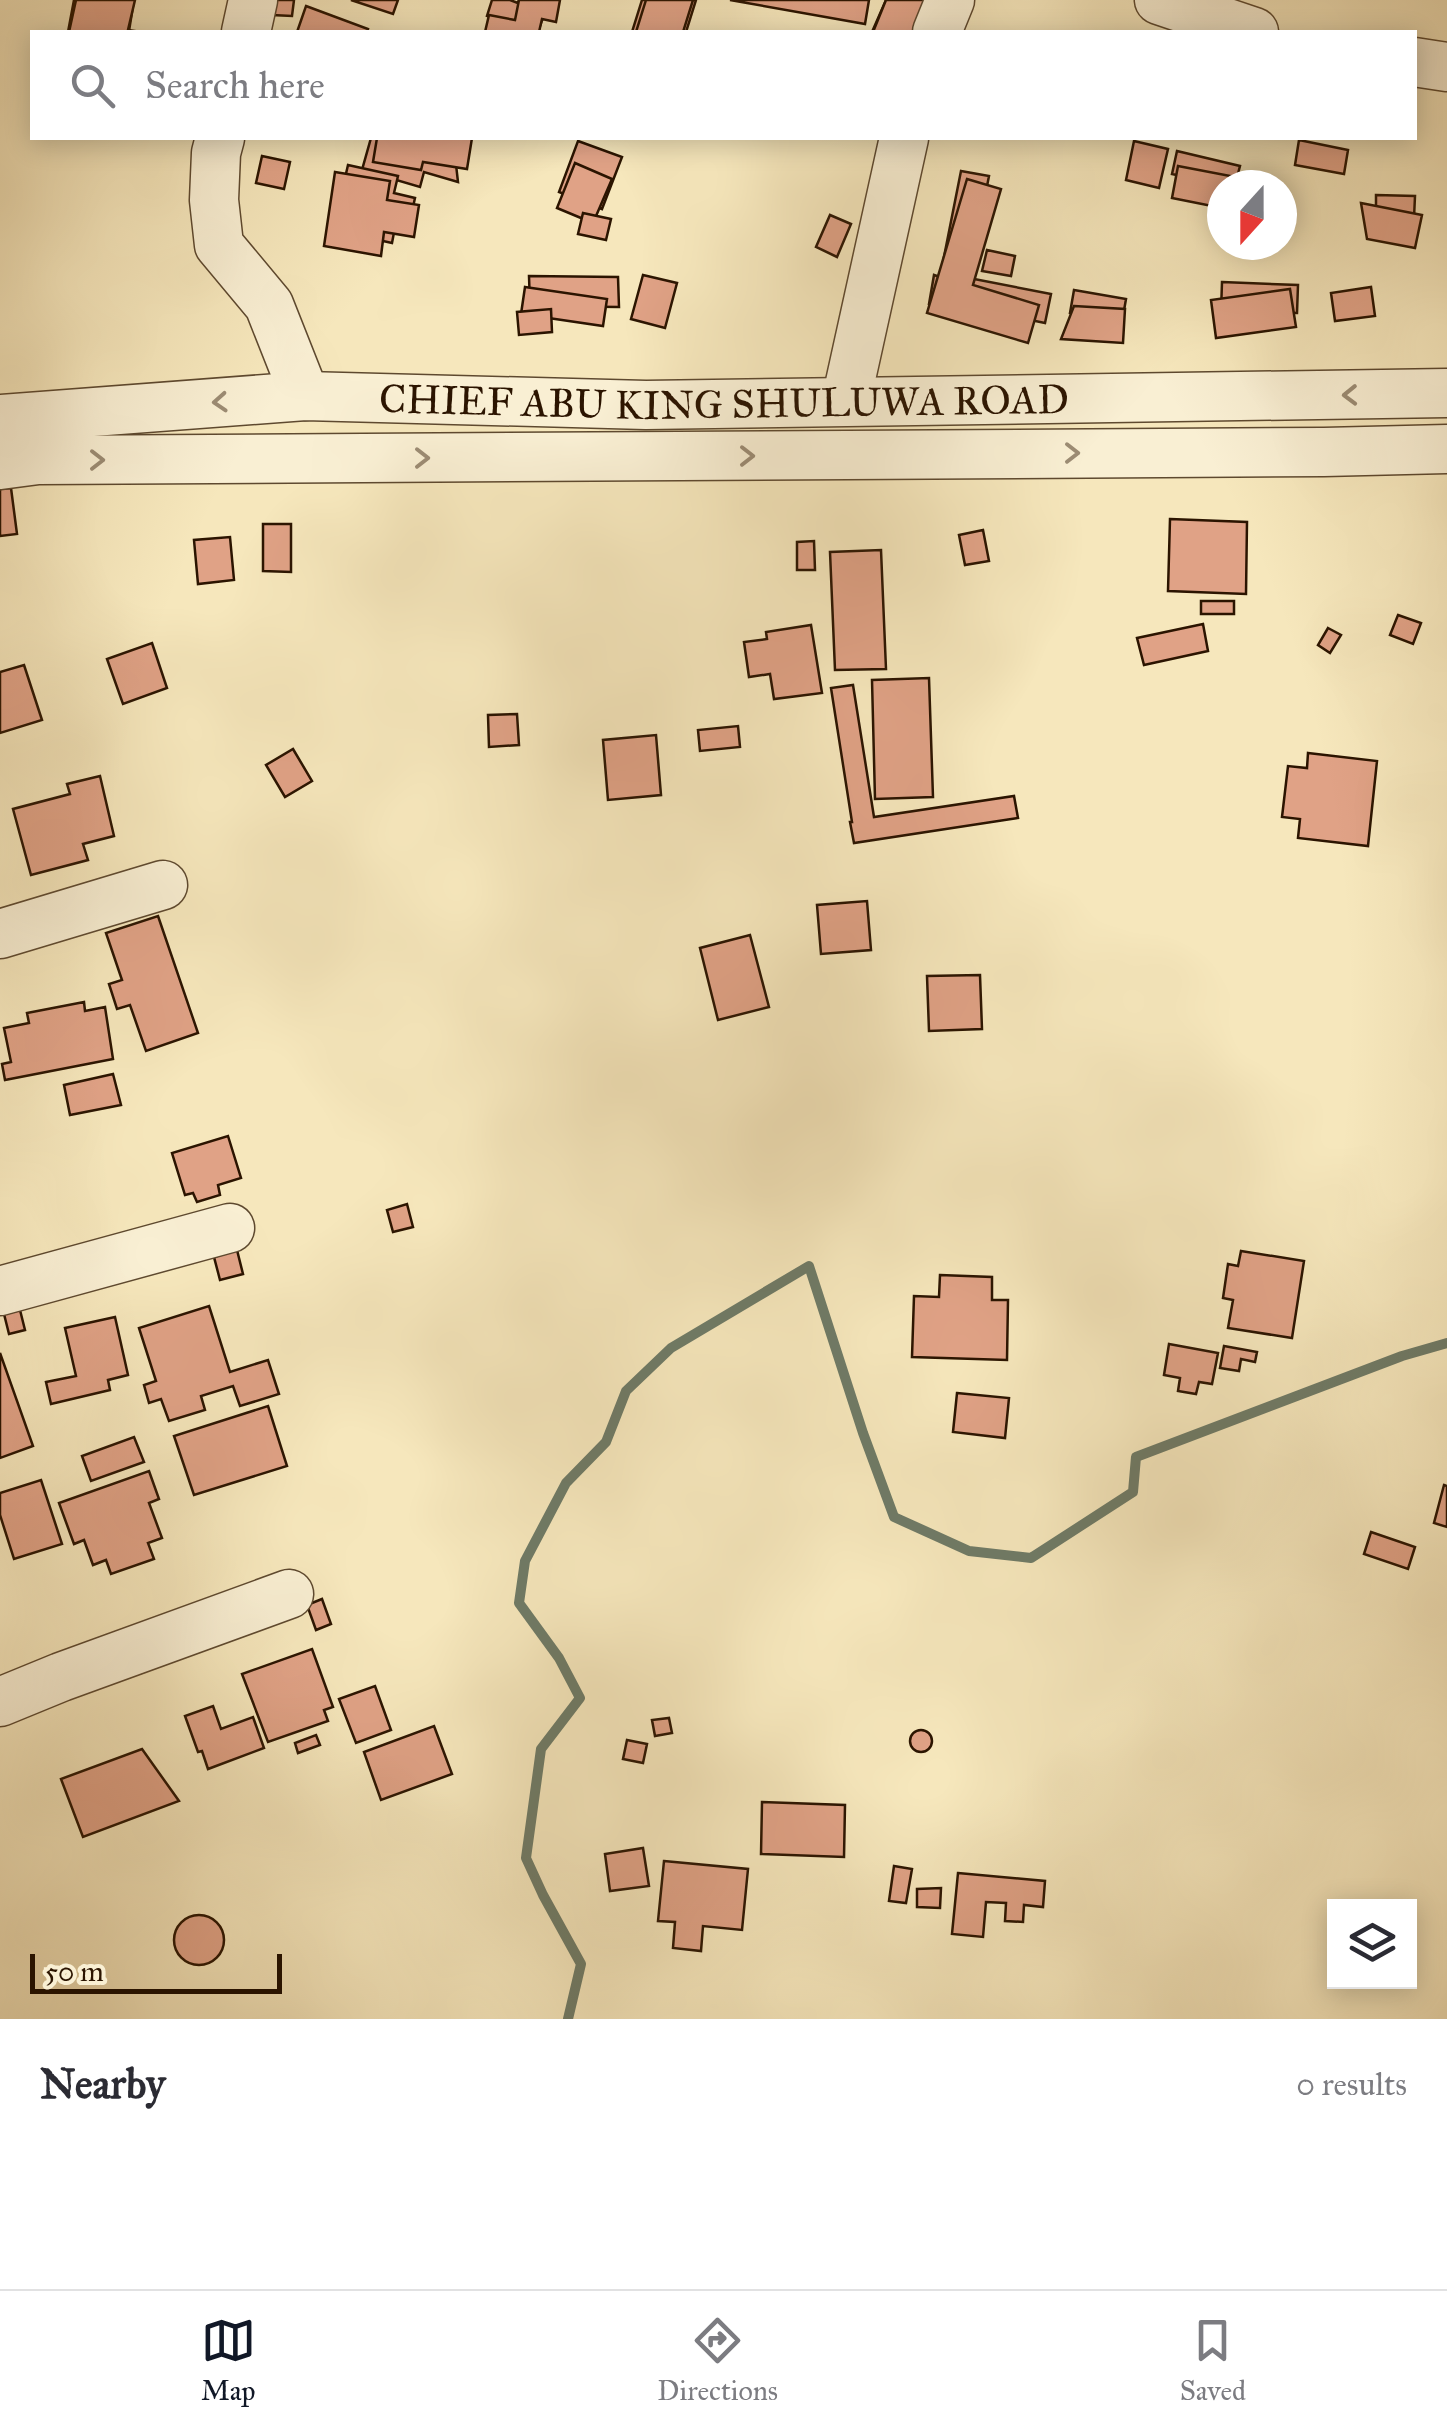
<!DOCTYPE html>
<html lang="en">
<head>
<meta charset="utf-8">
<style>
	:root { --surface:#fff; --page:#f2f2f3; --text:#2b2b33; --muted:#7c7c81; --line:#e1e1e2; --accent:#111827 }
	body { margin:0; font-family:"IM FELL Great Primer",serif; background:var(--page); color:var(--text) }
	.controls { position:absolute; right:30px; bottom:30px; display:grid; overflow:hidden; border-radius:0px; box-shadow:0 5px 25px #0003 }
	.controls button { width:90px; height:90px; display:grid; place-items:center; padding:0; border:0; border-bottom:2px solid var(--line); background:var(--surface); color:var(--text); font:50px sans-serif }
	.compass { position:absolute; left:1207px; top:170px; width:90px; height:90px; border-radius:50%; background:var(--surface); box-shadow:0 5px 25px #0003; rotate:201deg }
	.scale { position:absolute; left:30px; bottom:25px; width:252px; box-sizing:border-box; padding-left:10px; border:5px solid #2b1400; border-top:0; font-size:28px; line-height:35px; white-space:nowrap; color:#2b1400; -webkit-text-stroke:8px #f9efd3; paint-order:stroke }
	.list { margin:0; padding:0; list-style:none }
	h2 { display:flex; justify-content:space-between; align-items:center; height:130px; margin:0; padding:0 40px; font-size:42px }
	h2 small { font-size:32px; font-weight:400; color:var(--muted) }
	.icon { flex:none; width:55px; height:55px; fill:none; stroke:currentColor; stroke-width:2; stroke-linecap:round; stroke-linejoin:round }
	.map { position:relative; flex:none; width:1447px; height:2019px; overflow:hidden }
	.search { position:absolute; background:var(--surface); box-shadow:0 5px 25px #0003; left:30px; right:30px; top:30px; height:110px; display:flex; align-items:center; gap:25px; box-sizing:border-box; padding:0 35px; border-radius:0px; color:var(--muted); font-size:38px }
	.sheet { height:270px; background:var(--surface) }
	nav { display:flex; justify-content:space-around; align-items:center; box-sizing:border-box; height:140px; border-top:2px solid var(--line); background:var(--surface); font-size:28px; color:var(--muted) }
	nav a { display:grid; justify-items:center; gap:5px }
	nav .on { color:var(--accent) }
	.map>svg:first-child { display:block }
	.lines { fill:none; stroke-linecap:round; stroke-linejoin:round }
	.stream { stroke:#6f7b67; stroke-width:10 }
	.building { fill:#e0a286; stroke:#2b1400; stroke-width:2.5 }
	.minor-casing { stroke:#5e492f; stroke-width:51 }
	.minor { stroke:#f9efd3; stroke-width:48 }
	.oneway { stroke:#9c8c74 }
	.labels { text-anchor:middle; stroke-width:9; stroke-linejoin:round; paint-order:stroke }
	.street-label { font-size:40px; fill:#2b1400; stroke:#f9efd3 }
</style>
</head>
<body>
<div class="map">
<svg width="1447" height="2019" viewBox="0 0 1447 2019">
	<rect width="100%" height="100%" fill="#f6e7bc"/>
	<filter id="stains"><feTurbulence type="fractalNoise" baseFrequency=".002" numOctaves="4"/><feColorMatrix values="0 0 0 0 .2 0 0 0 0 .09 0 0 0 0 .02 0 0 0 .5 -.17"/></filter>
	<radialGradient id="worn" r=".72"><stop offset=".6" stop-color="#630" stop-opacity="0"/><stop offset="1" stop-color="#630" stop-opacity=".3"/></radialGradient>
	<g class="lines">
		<polyline class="stream" points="568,2019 581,1964 543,1895 526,1858 541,1749 580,1698 559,1658 519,1603 525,1561 566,1483 606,1442 626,1391 671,1348 809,1266 863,1433 894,1517 969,1551 1031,1558 1133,1492 1136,1457 1402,1356 1447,1343"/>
	</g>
	<g class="building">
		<polygon points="74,0 134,0 129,31 136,32 68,32"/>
		<polygon points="76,0 135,0 128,30 141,32 69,32"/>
		<polygon points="273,0 294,0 292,16 272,15"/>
		<polygon points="351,0 398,0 393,14"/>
		<polygon points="492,0 510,0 518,3 519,0 549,0 538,32 487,16"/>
		<polygon points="519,0 560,0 556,22 542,19 539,32 485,32 489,15 515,20"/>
		<polygon points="642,0 696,0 686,32 632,32"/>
		<polygon points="646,0 693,0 683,32 636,32"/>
		<polygon points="730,0 869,0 865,24"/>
		<polygon points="886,0 932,0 918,32 872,32"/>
		<polygon points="886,0 935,0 922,32 873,32"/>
		<polygon points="306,6 368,29 367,32 297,32"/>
		<polygon points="371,138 453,138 458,182 424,172 420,187 362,170"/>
		<polygon points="377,138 472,138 467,169 423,162 421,170 373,162"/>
		<polygon points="1299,140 1348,150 1344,174 1295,165"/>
		<polygon points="578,141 622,157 602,209 559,192"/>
		<polygon points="1134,141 1168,149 1159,188 1126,180"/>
		<polygon points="1177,151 1240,166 1235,185 1222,185 1172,174"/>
		<polygon points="262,156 290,162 284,189 256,183"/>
		<polygon points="575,163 612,179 593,223 557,208"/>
		<polygon points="348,165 398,176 394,193 415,198 409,225 396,222 392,243 333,230"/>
		<polygon points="1178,166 1246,179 1246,185 1222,185 1222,208 1172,198"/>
		<polygon points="961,171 989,176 969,278 1051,294 1045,323 958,305 957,311 929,304 934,275 940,277"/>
		<polygon points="335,172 390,181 387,200 419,205 414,237 384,232 381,256 324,246"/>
		<polygon points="967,179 1001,189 973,285 1039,305 1028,343 927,313"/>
		<polygon points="1376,195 1415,196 1414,218 1376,217"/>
		<polygon points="1361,203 1422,215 1415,248 1367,239"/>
		<polygon points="583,213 611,219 606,240 578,234"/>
		<polygon points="830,215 851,224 837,257 816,247"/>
		<polygon points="987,250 1015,256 1011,276 982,271"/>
		<polygon points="643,275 677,283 665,328 631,319"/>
		<polygon points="529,276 618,277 619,307 530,306"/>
		<polygon points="1222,282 1298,285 1297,313 1251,312 1250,328 1226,327 1227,311 1221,312"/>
		<polygon points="525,287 607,299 603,326 521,314"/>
		<polygon points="1371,287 1375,316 1335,321 1331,293"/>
		<polygon points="1290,289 1296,327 1216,338 1211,300"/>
		<polygon points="1074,290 1126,299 1122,322 1070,313"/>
		<polygon points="1074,306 1125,309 1123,343 1061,339"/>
		<polygon points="551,309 552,332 519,335 517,312"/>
		<polygon points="11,488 17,534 0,536 0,489"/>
		<polygon points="1170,519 1247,522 1246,594 1168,591"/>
		<polygon points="263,524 291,524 291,572 263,571"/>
		<polygon points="983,530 989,561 965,565 959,535"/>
		<polygon points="230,537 234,580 198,584 194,540"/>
		<polygon points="814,541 815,570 797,570 797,542"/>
		<polygon points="881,550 886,669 835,670 830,552"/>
		<rect x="1201" y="601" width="33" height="13"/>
		<polygon points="1398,615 1421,623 1413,644 1390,635"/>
		<polygon points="1203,624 1208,651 1144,665 1137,638"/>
		<polygon points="811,625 822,693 774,699 770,674 749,677 744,642 767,639 766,632"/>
		<polygon points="1328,628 1341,635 1330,653 1318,645"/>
		<polygon points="152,643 167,688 123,704 107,659"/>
		<polygon points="24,665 42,720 0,733 0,672"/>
		<polygon points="929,678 933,797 875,799 872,680"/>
		<polygon points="853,685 874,817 1014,796 1018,818 854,843 850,822 852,822 831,688"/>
		<polygon points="517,714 519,745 489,747 488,715"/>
		<polygon points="738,726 740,747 700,751 698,730"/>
		<polygon points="656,735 661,795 608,800 603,740"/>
		<polygon points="293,749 312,781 285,797 266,765"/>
		<polygon points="1308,753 1377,761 1368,846 1298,838 1300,819 1282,817 1288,766 1307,768"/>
		<polygon points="100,776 114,836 83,844 88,860 31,875 13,809 70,794 67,784"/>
		<polygon points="867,901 871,950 821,954 817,905"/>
		<polygon points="158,916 198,1033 146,1051 130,1005 117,1009 109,984 122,980 106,933"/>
		<polygon points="750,935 769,1007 718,1020 700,948"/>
		<polygon points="980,975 982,1029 929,1031 927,976"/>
		<polygon points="84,1002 85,1011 105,1007 113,1059 5,1080 2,1064 11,1062 4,1028 29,1023 27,1013"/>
		<polygon points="113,1074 121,1105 70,1115 64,1085"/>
		<polygon points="228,1136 241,1178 218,1185 220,1195 197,1202 193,1193 185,1195 172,1153"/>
		<polygon points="407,1204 413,1227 393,1232 387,1210"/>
		<polygon points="237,1250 243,1274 220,1280 214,1257"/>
		<polygon points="1241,1251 1304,1261 1292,1338 1228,1328 1233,1300 1223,1298 1228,1264 1238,1266"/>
		<polygon points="940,1275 992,1277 992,1300 1008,1300 1007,1360 912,1357 914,1296 939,1297"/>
		<polygon points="209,1306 230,1372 268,1360 279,1394 240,1406 233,1386 201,1396 205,1410 169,1421 161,1399 149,1403 144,1385 156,1381 139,1328"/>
		<polygon points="20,1310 25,1330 9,1334 4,1314"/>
		<polygon points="115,1317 128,1375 108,1380 110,1390 51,1404 46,1382 76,1376 65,1328"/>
		<polygon points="1169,1344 1218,1353 1212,1384 1199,1382 1196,1394 1178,1391 1180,1378 1164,1375"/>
		<polygon points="1224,1346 1257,1352 1255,1362 1241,1359 1239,1371 1220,1368"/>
		<polygon points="0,1353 33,1446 0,1458"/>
		<polygon points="957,1393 1009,1398 1005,1438 953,1432"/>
		<polygon points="268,1406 287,1466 194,1495 174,1436"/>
		<polygon points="134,1437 144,1462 91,1481 82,1456"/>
		<polygon points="149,1471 159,1499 149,1503 162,1538 148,1543 154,1559 111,1574 106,1560 93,1565 84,1540 74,1544 59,1503"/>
		<polygon points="41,1480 62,1544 14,1559 0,1515 0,1493"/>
		<polygon points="1444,1485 1447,1486 1447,1527 1434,1523"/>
		<polygon points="1371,1532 1415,1547 1408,1569 1364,1554"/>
		<polygon points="322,1599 331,1624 316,1630 307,1605"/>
		<polygon points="312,1649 333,1707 324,1710 328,1721 268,1742 242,1674"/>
		<polygon points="375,1686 391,1730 356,1743 339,1699"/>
		<polygon points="213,1706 221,1729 253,1717 264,1748 208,1769 202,1751 198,1752 185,1716"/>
		<polygon points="669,1718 672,1733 655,1736 652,1720"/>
		<polygon points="434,1726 452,1774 381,1800 364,1752"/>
		<circle cx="921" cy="1741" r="11"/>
		<polygon points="316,1735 320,1745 298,1753 295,1743"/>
		<polygon points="627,1740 647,1744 643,1763 623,1759"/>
		<polygon points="142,1749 179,1801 83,1837 61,1779"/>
		<polygon points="762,1802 845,1805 844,1857 761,1854"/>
		<polygon points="643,1848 649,1886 610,1891 605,1854"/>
		<polygon points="664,1861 748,1869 742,1930 703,1926 701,1951 673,1948 675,1922 658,1921"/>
		<polygon points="894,1866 912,1869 906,1903 889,1901"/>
		<polygon points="958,1873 1045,1881 1043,1907 1024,1905 1023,1922 1005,1921 1006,1903 986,1902 983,1937 952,1934"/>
		<polygon points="941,1888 940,1908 917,1907 917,1889"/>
		<circle cx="199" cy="1940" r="25"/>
	</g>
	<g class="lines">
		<defs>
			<g id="minor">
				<polyline points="1159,0 1254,32"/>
				<polyline points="246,32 253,0"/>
				<polyline points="937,32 950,0"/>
				<polyline points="1414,62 1447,67"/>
				<polyline points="220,138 216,153 214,200 219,245 269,305 305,396"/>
				<polyline points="846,401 904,138"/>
				<path id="s1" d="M0,419L305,396L646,405L1447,393"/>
				<polyline points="0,465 38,460 1324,452 1447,449"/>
				<polyline points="0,934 163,885"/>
				<polyline points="0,1291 230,1228"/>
				<polyline points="0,1702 61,1677 289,1594"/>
			</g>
		</defs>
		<use href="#minor" class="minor-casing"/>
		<use href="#minor" class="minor"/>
	</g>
	<defs><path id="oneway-chevron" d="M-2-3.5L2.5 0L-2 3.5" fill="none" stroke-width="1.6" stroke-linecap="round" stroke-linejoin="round" transform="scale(2.5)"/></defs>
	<g class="oneway">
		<use href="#oneway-chevron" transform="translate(1350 395) rotate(179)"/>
		<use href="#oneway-chevron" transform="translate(220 402) rotate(176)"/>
		<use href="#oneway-chevron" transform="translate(1072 453)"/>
		<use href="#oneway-chevron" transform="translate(747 456)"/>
		<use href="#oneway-chevron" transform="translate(422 458)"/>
		<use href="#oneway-chevron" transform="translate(97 460)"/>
	</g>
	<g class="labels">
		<g class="street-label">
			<text dy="14" stroke="none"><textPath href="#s1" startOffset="725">CHIEF ABU KING SHULUWA ROAD</textPath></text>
		</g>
	</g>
	<rect width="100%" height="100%" filter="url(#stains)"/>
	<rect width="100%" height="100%" fill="url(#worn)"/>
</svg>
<div class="controls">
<button><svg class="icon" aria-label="layers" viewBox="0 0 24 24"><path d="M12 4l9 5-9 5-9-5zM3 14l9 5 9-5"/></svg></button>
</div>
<svg class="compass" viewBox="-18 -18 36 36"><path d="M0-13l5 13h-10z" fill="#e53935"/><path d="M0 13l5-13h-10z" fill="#7c7c81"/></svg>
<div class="scale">50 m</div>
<div class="search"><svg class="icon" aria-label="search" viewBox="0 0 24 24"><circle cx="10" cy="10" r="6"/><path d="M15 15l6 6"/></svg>Search here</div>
</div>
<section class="sheet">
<h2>Nearby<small>0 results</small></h2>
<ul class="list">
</ul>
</section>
<nav>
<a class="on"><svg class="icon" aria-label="map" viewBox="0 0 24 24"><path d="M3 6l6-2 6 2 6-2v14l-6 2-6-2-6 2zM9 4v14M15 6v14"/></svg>Map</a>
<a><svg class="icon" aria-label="directions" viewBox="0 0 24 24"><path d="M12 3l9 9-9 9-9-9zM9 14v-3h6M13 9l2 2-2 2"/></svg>Directions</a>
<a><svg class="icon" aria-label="saved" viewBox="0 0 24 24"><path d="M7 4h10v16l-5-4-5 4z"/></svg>Saved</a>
</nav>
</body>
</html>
